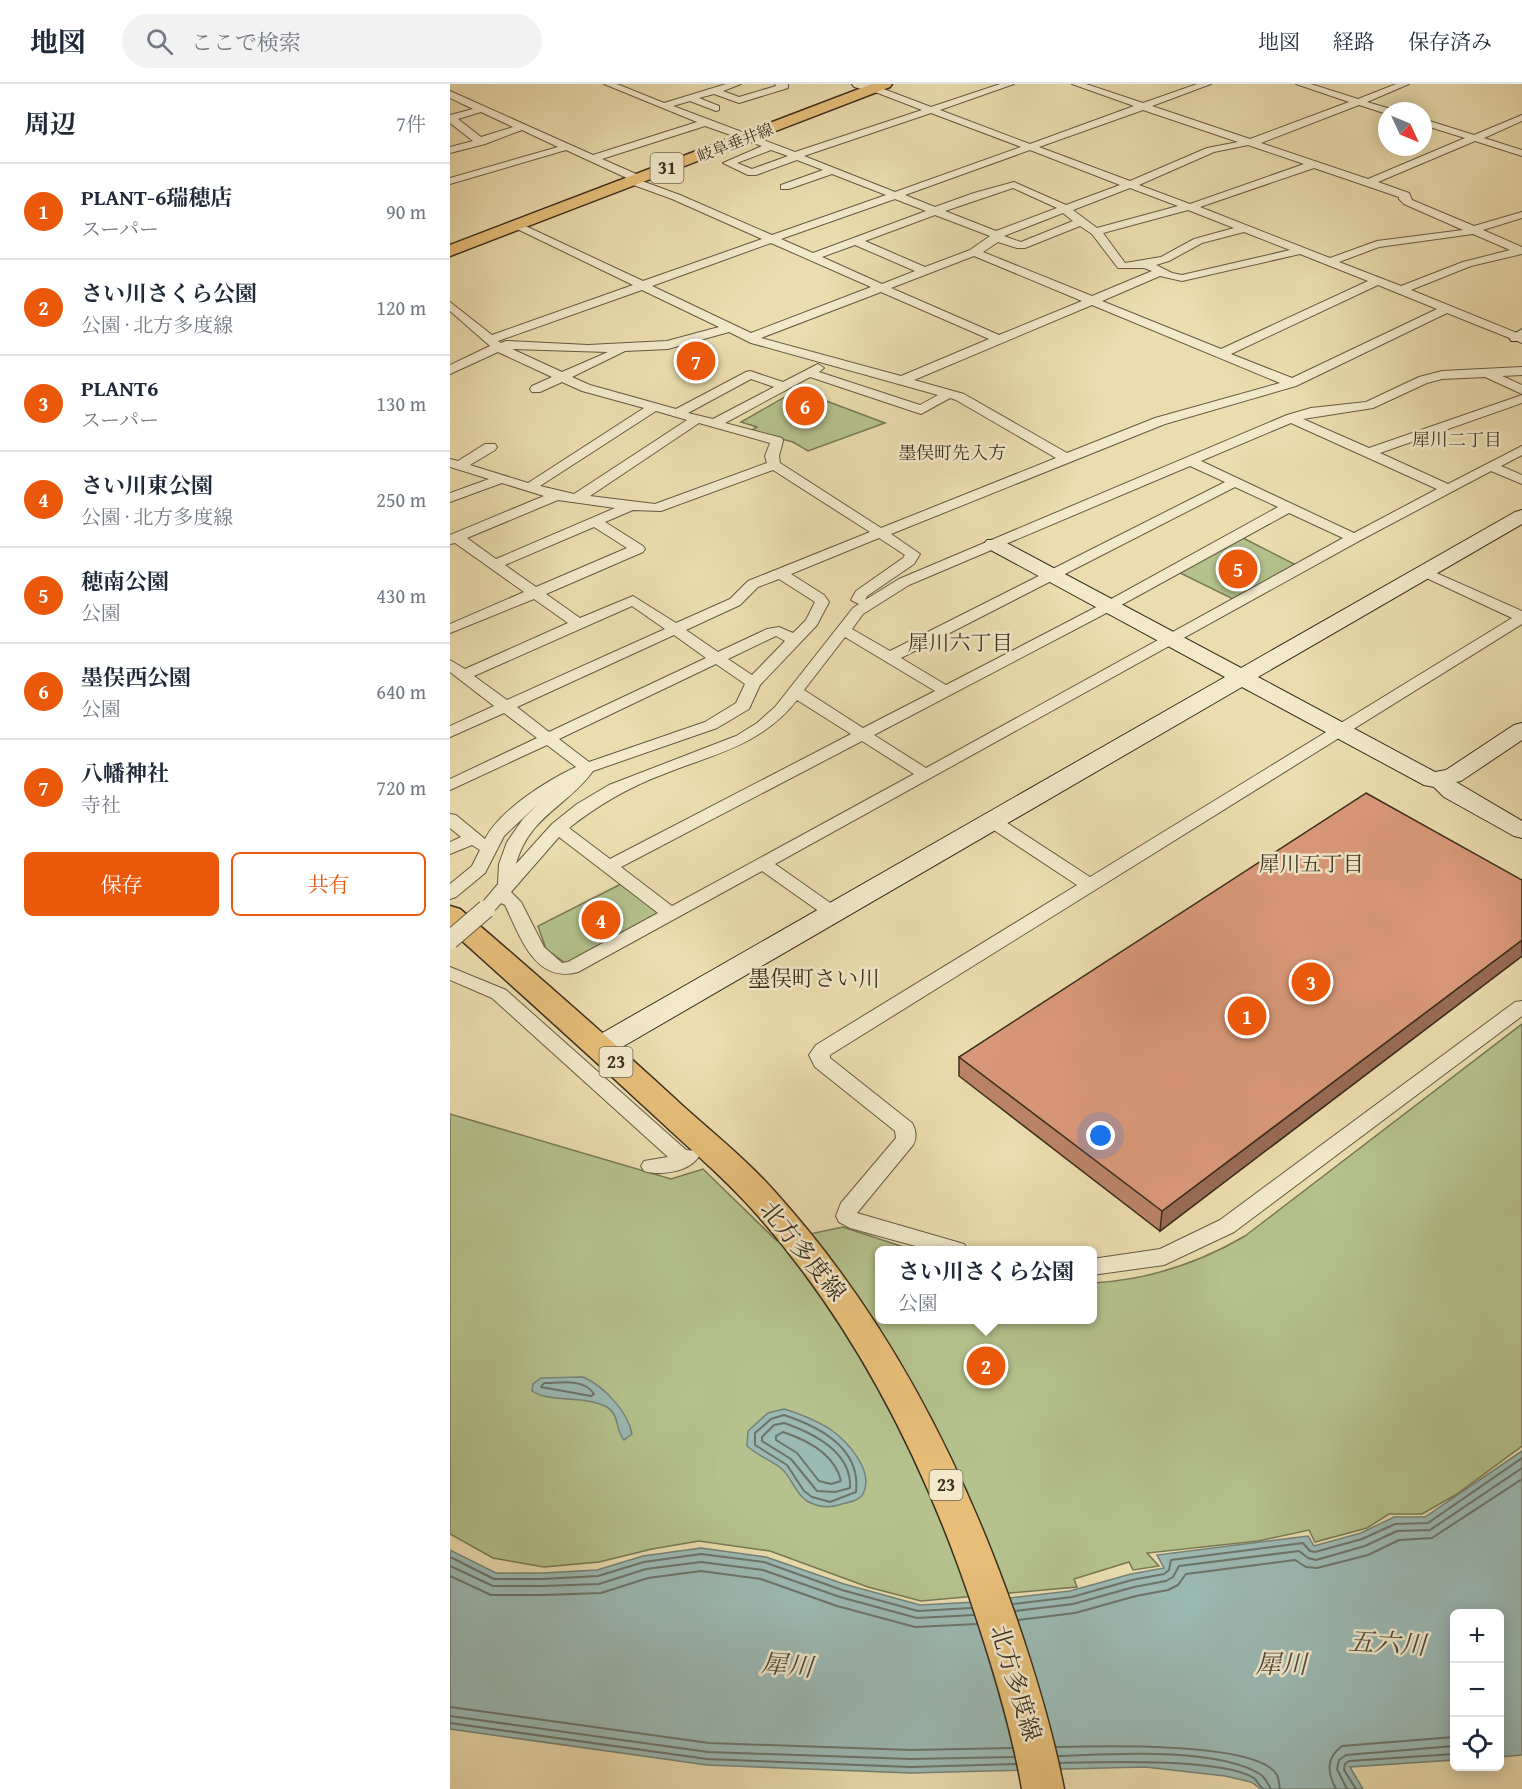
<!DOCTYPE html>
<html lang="ja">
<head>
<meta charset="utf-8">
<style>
	:root { --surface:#fff; --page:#f2f2f3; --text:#1f2937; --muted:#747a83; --line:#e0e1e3; --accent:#ea580c }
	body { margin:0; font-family:"Gentium Book Plus","Noto Serif JP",serif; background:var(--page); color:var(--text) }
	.controls { position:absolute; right:18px; bottom:18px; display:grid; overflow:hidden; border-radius:9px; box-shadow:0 3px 15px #0003 }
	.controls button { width:54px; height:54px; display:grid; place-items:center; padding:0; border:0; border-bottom:2px solid var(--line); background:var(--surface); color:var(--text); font:30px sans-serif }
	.compass { position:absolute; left:928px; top:18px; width:54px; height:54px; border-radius:50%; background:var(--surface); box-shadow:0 3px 15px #0003; rotate:134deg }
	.you { position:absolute; left:651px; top:1052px; width:21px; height:21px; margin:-15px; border:4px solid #fff; border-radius:50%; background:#1a73e8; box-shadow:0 0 0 9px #1a73e833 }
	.badge { display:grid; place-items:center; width:39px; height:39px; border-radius:50%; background:var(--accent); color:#fff; font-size:20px; font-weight:700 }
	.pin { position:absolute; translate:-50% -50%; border:3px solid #fff; box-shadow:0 2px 6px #0006 }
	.popup { position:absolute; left:425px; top:1162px; width:222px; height:78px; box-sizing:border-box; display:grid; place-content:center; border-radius:9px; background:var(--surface); filter:drop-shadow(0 2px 4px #0005); font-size:20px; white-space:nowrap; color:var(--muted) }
	.popup b { font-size:22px; color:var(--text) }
	.popup::after { content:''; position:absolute; left:50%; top:100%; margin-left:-12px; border:12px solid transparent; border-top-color:var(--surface) }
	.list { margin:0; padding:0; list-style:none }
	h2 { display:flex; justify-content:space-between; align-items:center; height:78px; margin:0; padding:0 24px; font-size:26px }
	h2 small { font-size:20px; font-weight:400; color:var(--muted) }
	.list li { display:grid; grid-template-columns:39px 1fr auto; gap:18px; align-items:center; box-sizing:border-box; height:96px; padding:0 24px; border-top:2px solid var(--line) }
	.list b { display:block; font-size:22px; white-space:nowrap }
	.list p { margin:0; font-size:20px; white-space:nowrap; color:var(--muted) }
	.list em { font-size:20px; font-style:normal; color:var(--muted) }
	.actions { display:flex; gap:12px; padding:18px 24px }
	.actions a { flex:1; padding:14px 0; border:2px solid var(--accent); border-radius:9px; text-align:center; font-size:21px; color:var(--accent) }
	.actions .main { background:var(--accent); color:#fff }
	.icon { flex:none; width:33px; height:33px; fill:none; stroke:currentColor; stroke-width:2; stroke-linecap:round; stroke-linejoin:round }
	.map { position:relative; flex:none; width:1072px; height:1705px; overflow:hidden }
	header { display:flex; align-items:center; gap:36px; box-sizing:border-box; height:84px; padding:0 30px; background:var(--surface); border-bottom:2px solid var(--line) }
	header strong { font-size:28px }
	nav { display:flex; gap:33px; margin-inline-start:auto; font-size:21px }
	.search { width:420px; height:54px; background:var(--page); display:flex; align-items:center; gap:15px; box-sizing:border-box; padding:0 21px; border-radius:33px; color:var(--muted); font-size:22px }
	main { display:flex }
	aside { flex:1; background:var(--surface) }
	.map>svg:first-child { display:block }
	.green { fill:#b5c28d; stroke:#787856; stroke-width:1.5 }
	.water { fill:#9bbab4; stroke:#758278; stroke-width:1.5 }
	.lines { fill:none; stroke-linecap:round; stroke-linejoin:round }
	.shore { stroke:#6c746a; stroke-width:2 }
	.street-casing { stroke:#685a43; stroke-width:2 }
	.secondary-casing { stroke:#3c2f1f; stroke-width:2 }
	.primary-casing { stroke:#3c2f1f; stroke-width:3 }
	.street { fill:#f2e9cb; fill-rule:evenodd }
	.secondary { fill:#f2e9cb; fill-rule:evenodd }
	.primary { fill:#e6be78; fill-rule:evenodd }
	.street-bridge-casing { stroke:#685a43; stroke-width:20; stroke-linecap:butt }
	.street-bridge { stroke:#f2e9cb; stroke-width:18 }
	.wall { fill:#bc846a; stroke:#3c2f1f; stroke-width:1.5 }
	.shaded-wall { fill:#996b56; stroke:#3c2f1f; stroke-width:1.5 }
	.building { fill:#db997b; stroke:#3c2f1f; stroke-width:1.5 }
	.labels { text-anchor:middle; stroke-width:5; stroke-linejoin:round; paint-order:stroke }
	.far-street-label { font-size:16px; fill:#3c2f1f; stroke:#f2e9cb }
	.shield { fill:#f2e9cb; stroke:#736753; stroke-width:1.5 }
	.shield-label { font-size:18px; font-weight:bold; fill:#3c2f1f }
	.far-neighbourhood-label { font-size:18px; fill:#3c2f1f; stroke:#f2e9cb }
	.far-quarter-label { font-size:18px; fill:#3c2f1f; stroke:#f2e9cb }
	.neighbourhood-label { font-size:21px; fill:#3c2f1f; stroke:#f2e9cb }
	.quarter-label { font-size:22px; fill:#3c2f1f; stroke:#f2e9cb }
	.near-street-label { font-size:24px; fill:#3c2f1f; stroke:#f2e9cb }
	.near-water-label { font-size:26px; font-style:italic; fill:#4f4b3d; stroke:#f2e9cb }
</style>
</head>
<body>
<header>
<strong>地図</strong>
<div class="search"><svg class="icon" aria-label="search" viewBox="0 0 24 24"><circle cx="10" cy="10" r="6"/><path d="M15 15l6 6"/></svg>ここで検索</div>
<nav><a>地図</a><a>経路</a><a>保存済み</a></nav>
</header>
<main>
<aside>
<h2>周辺<small>7件</small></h2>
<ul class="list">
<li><span class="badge">1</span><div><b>PLANT-6瑞穂店</b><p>スーパー</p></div><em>90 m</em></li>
<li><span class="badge">2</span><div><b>さい川さくら公園</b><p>公園 · 北方多度線</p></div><em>120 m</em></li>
<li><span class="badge">3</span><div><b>PLANT6</b><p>スーパー</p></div><em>130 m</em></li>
<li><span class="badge">4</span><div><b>さい川東公園</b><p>公園 · 北方多度線</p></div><em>250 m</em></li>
<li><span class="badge">5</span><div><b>穂南公園</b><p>公園</p></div><em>430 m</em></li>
<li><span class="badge">6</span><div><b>墨俣西公園</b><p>公園</p></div><em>640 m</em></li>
<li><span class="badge">7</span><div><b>八幡神社</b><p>寺社</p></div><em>720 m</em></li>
</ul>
<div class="actions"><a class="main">保存</a><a>共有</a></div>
</aside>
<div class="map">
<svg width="1072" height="1705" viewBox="0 0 1072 1705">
	<rect width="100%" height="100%" fill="#ebddaf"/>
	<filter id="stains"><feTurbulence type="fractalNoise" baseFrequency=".00333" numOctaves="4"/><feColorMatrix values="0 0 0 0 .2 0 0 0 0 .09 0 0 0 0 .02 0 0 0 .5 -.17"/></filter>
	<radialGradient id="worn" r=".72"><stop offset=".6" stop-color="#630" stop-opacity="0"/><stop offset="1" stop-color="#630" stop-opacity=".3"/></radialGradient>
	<g class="green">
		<polygon points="347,306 435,339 358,367 343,358 300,347 307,343 291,338"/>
		<polygon points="793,454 848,482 785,516 728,488"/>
		<polygon points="173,799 212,830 118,881 96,865 88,842"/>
		<path d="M1072,940V1362L1007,1410L972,1430H939L917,1444L865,1458L859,1446L808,1457L697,1469L709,1482L683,1486L679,1478L624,1495L627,1503L471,1517L418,1503L320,1467L249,1457L202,1465L149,1478L94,1483L43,1474L0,1450V1030L221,1095L253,1085L327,1157L393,1143L463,1166H430V1236H642L643,1199C698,1196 747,1180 795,1152Z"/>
	</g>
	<g class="water">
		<path d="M133,1293C154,1302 178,1328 182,1350L174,1356C165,1346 170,1331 157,1323C135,1311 99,1319 82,1307L83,1300L91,1294Z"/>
		<path d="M334,1325C351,1330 365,1336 380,1345C397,1357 425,1387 413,1410C409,1417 399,1418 392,1420C381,1424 369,1424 357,1417C345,1410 342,1394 332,1385C321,1376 308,1372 297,1362L298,1347L318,1329Z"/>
		<polygon points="1072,1367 1072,1671 1050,1673 1050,1530 1004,1530 1004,1676 900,1683 913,1705 811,1705 801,1698 775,1692 695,1683 461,1689 257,1681 0,1645 0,1466 46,1489 93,1489 147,1486 193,1472 251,1464 316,1473 394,1500 470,1521 526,1518 620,1507 681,1490 714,1484 707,1471 858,1452 864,1462 911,1449 944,1433 975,1433"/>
	</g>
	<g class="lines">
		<g class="shore">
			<path d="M94,1299C110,1299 134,1294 144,1310L141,1312L91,1303Z"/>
			<path d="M334,1331C370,1343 411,1364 406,1408L380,1418L362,1413L354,1407L337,1381L305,1361V1349L321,1335Z"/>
			<path d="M334,1339C363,1349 402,1368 400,1404L385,1408L367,1407L341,1375L312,1357V1353L324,1341Z"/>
			<path d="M333,1348C357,1356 385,1370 391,1397L381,1400L369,1397L347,1369L326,1356V1352Z"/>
			<polyline points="0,1473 44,1495 93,1495 148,1492 194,1478 251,1470 314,1478 392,1506 468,1527 521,1524"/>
			<polyline points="0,1482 43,1502 93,1502 149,1500 196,1485 251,1478 313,1486 390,1513 467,1534 524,1531"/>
			<polyline points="0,1492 41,1511 94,1511 151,1509 198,1494 251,1487 311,1495 387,1522 465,1543 527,1540"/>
			<polyline points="563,1520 622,1513 682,1496 714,1490 719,1486 721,1476 853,1459 860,1467 865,1468 912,1455 945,1440 978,1439 1072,1374"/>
			<polyline points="565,1527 623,1520 684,1503 716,1497 723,1493 729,1482 849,1467 858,1474 866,1476 915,1462 947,1447 980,1446 1072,1384"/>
			<polyline points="568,1536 625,1529 686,1512 718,1506 728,1501 736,1490 845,1476 856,1483 867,1484 918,1471 949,1456 982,1454 1072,1395"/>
			<polyline points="0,1623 259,1659 461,1666 562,1664"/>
			<polyline points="0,1632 258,1668 461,1675 564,1673"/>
			<polyline points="0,1639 257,1675 461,1683 566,1680"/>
			<path d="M606,1663C645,1662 808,1657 827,1691C829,1695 829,1701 830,1705"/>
			<path d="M608,1672C661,1670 765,1663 810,1690C815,1693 818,1700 821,1705"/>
			<path d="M610,1679C651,1678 772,1674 804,1694C807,1697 810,1702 813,1705"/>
			<path d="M886,1705C877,1688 876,1674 892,1662L1004,1653"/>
			<polyline points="897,1705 887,1685 889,1676 896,1671 1004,1662"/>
			<polyline points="906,1705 894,1686 895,1680 899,1677 1004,1670"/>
		</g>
		<defs>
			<g id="street">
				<path d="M154,0H167L214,19L276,0H291L273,7L289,13L326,2L325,0H338V4L289,19L264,10L249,14L269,22V26L266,27L240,17L223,22L345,68L472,26L420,6L418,4L423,1L481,23L550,0H564L490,26L580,60L684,22L622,0H636L693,19L747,0H761L702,22L800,55L899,18L846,0H861L908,15L946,0H959L917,18L941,25L943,27H937V30L909,21L811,59L918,95L1015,54L973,41V35L1024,51L1072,31V37L1034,54L1072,66V72L1025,57L928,98L959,109L962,116L1024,142L1072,128V134L1033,146L1072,163V170L1021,182L961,206L1072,251V259L997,229L846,302L715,340L441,450L470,470L464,480L417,512L415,516L449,495L837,331L861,324L916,318L969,293L992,287L1072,283V291L1052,292L1072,301V310L1035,293L992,295L977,299L923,324L853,335L919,364L1072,311V319L930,369L998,400L1072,362V371L1051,382L1072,391V400L1041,387L909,457L325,780L389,825L392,829L389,833H377L312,787L128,888C85,900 70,852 55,821L51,819C45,826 41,832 30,829L27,825L48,800L49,780L57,758L73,735L89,719L54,752L35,789L6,813L0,815V800L22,782L30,766L22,761L0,770V758L11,753L0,744V730L6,731L35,755C50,726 96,697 126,683L97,661L0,706V695L87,654L54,629L0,653V642L44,622L0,588V576L15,585L118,539L84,515L0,549V540L74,508L5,459L0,460V451L94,412L52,399L0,418V409L39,395L0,383V375L8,377L35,360H45L47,363L45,366L20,381L78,399L194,324L132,307L112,298L90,308H82L80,305L82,302L102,293L48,268L0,290V281L40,262L0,227V218L42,251L183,201L63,143L62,141L67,138L193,197L312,155L222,115L178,99L177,97L179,95L116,66L0,100V94L108,63L72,46L35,60L0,69V63L23,57L0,39V31L23,25L0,14V7L143,71L247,38ZM693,26L788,58L757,64L680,97L589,63ZM31,28L63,43L31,53L8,35ZM481,29L571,63L445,108L354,72ZM255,42L312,62L273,79L298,91H306L347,76L373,86L331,101V105H339L382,90L436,111L322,151L230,111L192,97L193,93L152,75ZM798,61L854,80L740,120L689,101L764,68ZM321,66L338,72L302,85L287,79ZM580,66L670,101L616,121L564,98L524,109L485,123L455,111ZM864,84L949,113V115L954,120L1013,146L927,157L880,174L750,123ZM563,104L607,124L546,147L495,127ZM680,104L728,122L647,144L623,126ZM445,115L476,127L363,169L331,155ZM738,126L784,144L744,155L711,173L675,179L653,149ZM613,129L623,137L571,158L554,152ZM485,131L540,152L520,166L475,183L415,157ZM630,142L642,150L668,184H694L702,187L642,212L533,168L548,158L567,164H575ZM794,148L840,166L732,191L722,189L706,181L719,177L752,159ZM1023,150L1060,166L1013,178L951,202L889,178L929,163ZM321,159L421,203L301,249L202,202ZM405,161L465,187L432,200L372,173ZM850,170L918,197L771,265L652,217L710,192L732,197ZM524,172L632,217L549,251L441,204ZM928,201L987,225L842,294L781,270ZM192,206L269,243L217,257L138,261L56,257L51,259L48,257ZM431,208L539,255L451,292L311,254ZM642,221L830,299L705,334L617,369L514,310L464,296ZM279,248L301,259L488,311L470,321L369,288L374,284L368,280L333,298L300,287L296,288L226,325L140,301L122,293L175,267L218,265ZM62,265L158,268L112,288ZM360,293L471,330L500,314L506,316L606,374L431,444L330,379L329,372L333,357L332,354L275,339ZM301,295L324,303L263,335L238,329ZM206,327L237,336L124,410L90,402ZM249,339L320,359L315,372L317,379L205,420L140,412ZM841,339L987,405L904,449L751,377ZM740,382L775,398L440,567L402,545L413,530L459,501ZM323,386L420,448L298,497L280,515L226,539L183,512L130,534L96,510L193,468L195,465L193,462L155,438L183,426L211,427ZM785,403L828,423L654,519L496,601L451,574ZM108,416L165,424L46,475L17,454ZM839,429L893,454L476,684L424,651L664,525ZM144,443L177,464L86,503L55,481ZM429,454L455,471L453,474L406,507L401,516L409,520L403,524L325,623L307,639L286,652L159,701L127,720L102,740L66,780C79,732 117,723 143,687L267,644L299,625L310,601L367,541L379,518L374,511L341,490ZM329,495L365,518L356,536L343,549L329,543L317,545L268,568L236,546L290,521L308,503ZM182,522L215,545L57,616L24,592ZM224,551L256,574L99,648L67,623ZM326,552L335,557L302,591L278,575ZM395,553L485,607L413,644L354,606ZM266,580L295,600L286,619L255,638L139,678L109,655ZM347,616L401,650L160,775L119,744C148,721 179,703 214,690C264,670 312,661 347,616ZM412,657L464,690L222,822L171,783ZM109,753L208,829L118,878L112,879L94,863L71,818L61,808Z"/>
				<path d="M975,484L1072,527V540L380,971V974L462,1039C466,1046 467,1054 463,1061L407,1129L514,1160L518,1166H480L400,1144L389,1138L386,1132L391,1119L446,1054L445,1047L365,983L359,971L366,961L627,801L536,741L534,737L536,733H548L640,793L1062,534L970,491L968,488L970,485Z"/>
				<path d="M0,883L56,906L236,1066L246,1067L249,1072C240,1088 210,1092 194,1087L191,1082L194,1077L218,1073L42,914L0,896Z"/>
				<polygon points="1072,917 1072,932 784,1148 714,1181 642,1191 642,1175 710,1165 770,1136 1065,918"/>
			</g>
			<g id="secondary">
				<polygon points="402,0 424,0 430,4 423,8 404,3"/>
				<polygon points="1072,245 1072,257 1061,257 1059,253"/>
				<polygon points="1072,426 1072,440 808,593 985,688 996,686 1064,641 1072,639 1072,656 1011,697 1006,698 1072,737 1072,754 1064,752 994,713 984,703 974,701 792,603 160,970 150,972 140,970 136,963 140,956 775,593 537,464 534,460 537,456 551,456 791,584 1065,428"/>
			</g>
			<g id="primary">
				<polygon points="422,0 442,0 440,3 0,172 0,161"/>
				<path d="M0,822L10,825L38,849C104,906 169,963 233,1022C264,1050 298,1077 326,1109C437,1232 513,1380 567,1536C586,1592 603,1648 614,1705H572C562,1647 545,1591 527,1536C478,1385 407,1242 301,1124C272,1092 240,1065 209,1036C140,972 70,909 0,846Z"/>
			</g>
		</defs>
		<use href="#street" class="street-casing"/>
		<use href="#secondary" class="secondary-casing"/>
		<use href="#primary" class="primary-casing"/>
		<use href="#street" class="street"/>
		<use href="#secondary" class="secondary"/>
		<use href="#primary" class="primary"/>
		<defs>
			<polyline id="street-bridge" points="0,856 36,825"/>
		</defs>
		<use href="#street-bridge" class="street-bridge-casing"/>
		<use href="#street-bridge" class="street-bridge"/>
	</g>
	<polygon class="wall" points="1072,796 1072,872 710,1147 509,992 509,973"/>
	<polygon class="shaded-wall" points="1072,856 1072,872 710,1147 712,1127"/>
	<polygon class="building" points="916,709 1072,796 1072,856 712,1127 509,973"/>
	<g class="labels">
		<g class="far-street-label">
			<text transform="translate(285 58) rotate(-21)" y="6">岐阜垂井線</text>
		</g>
		<g class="shield">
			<rect x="200.5" y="69" width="33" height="30" rx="4.5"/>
			<rect x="149.5" y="963" width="33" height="30" rx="4.5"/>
			<rect x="479.5" y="1386" width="33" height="30" rx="4.5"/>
		</g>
		<g class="shield-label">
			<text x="217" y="90">31</text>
			<text x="166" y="984">23</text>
			<text x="496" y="1407">23</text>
		</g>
		<g class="far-neighbourhood-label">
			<text x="1007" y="362">犀川二丁目</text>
		</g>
		<g class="far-quarter-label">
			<text x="502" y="375">墨俣町先入方</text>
		</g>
		<g class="neighbourhood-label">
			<text x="510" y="566">犀川六丁目</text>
			<text x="861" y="787">犀川五丁目</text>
		</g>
		<g class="quarter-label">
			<text x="364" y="902">墨俣町さい川</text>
		</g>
		<g class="near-street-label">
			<text transform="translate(353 1167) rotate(51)" y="8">北方多度線</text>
			<text transform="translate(566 1599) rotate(73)" y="8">北方多度線</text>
		</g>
		<g class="near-water-label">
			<text transform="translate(937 1559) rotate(3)" y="9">五六川</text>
			<text x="831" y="1589">犀川</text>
			<text transform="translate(337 1581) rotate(5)" y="9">犀川</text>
		</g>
	</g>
	<rect width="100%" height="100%" filter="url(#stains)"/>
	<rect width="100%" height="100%" fill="url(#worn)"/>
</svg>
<div class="controls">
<button>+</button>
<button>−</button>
<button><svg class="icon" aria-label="locate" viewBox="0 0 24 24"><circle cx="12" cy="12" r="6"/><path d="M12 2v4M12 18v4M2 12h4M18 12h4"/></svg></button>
</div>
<svg class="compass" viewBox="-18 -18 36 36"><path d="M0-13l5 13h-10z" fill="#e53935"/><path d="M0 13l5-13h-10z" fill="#747a83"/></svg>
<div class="you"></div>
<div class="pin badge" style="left:797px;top:932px">1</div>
<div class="pin badge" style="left:536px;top:1282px">2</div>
<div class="popup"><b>さい川さくら公園</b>公園</div>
<div class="pin badge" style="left:861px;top:898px">3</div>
<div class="pin badge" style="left:151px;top:836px">4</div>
<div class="pin badge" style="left:788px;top:485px">5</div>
<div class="pin badge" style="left:355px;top:322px">6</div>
<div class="pin badge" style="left:246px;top:277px">7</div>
</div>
</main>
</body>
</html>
